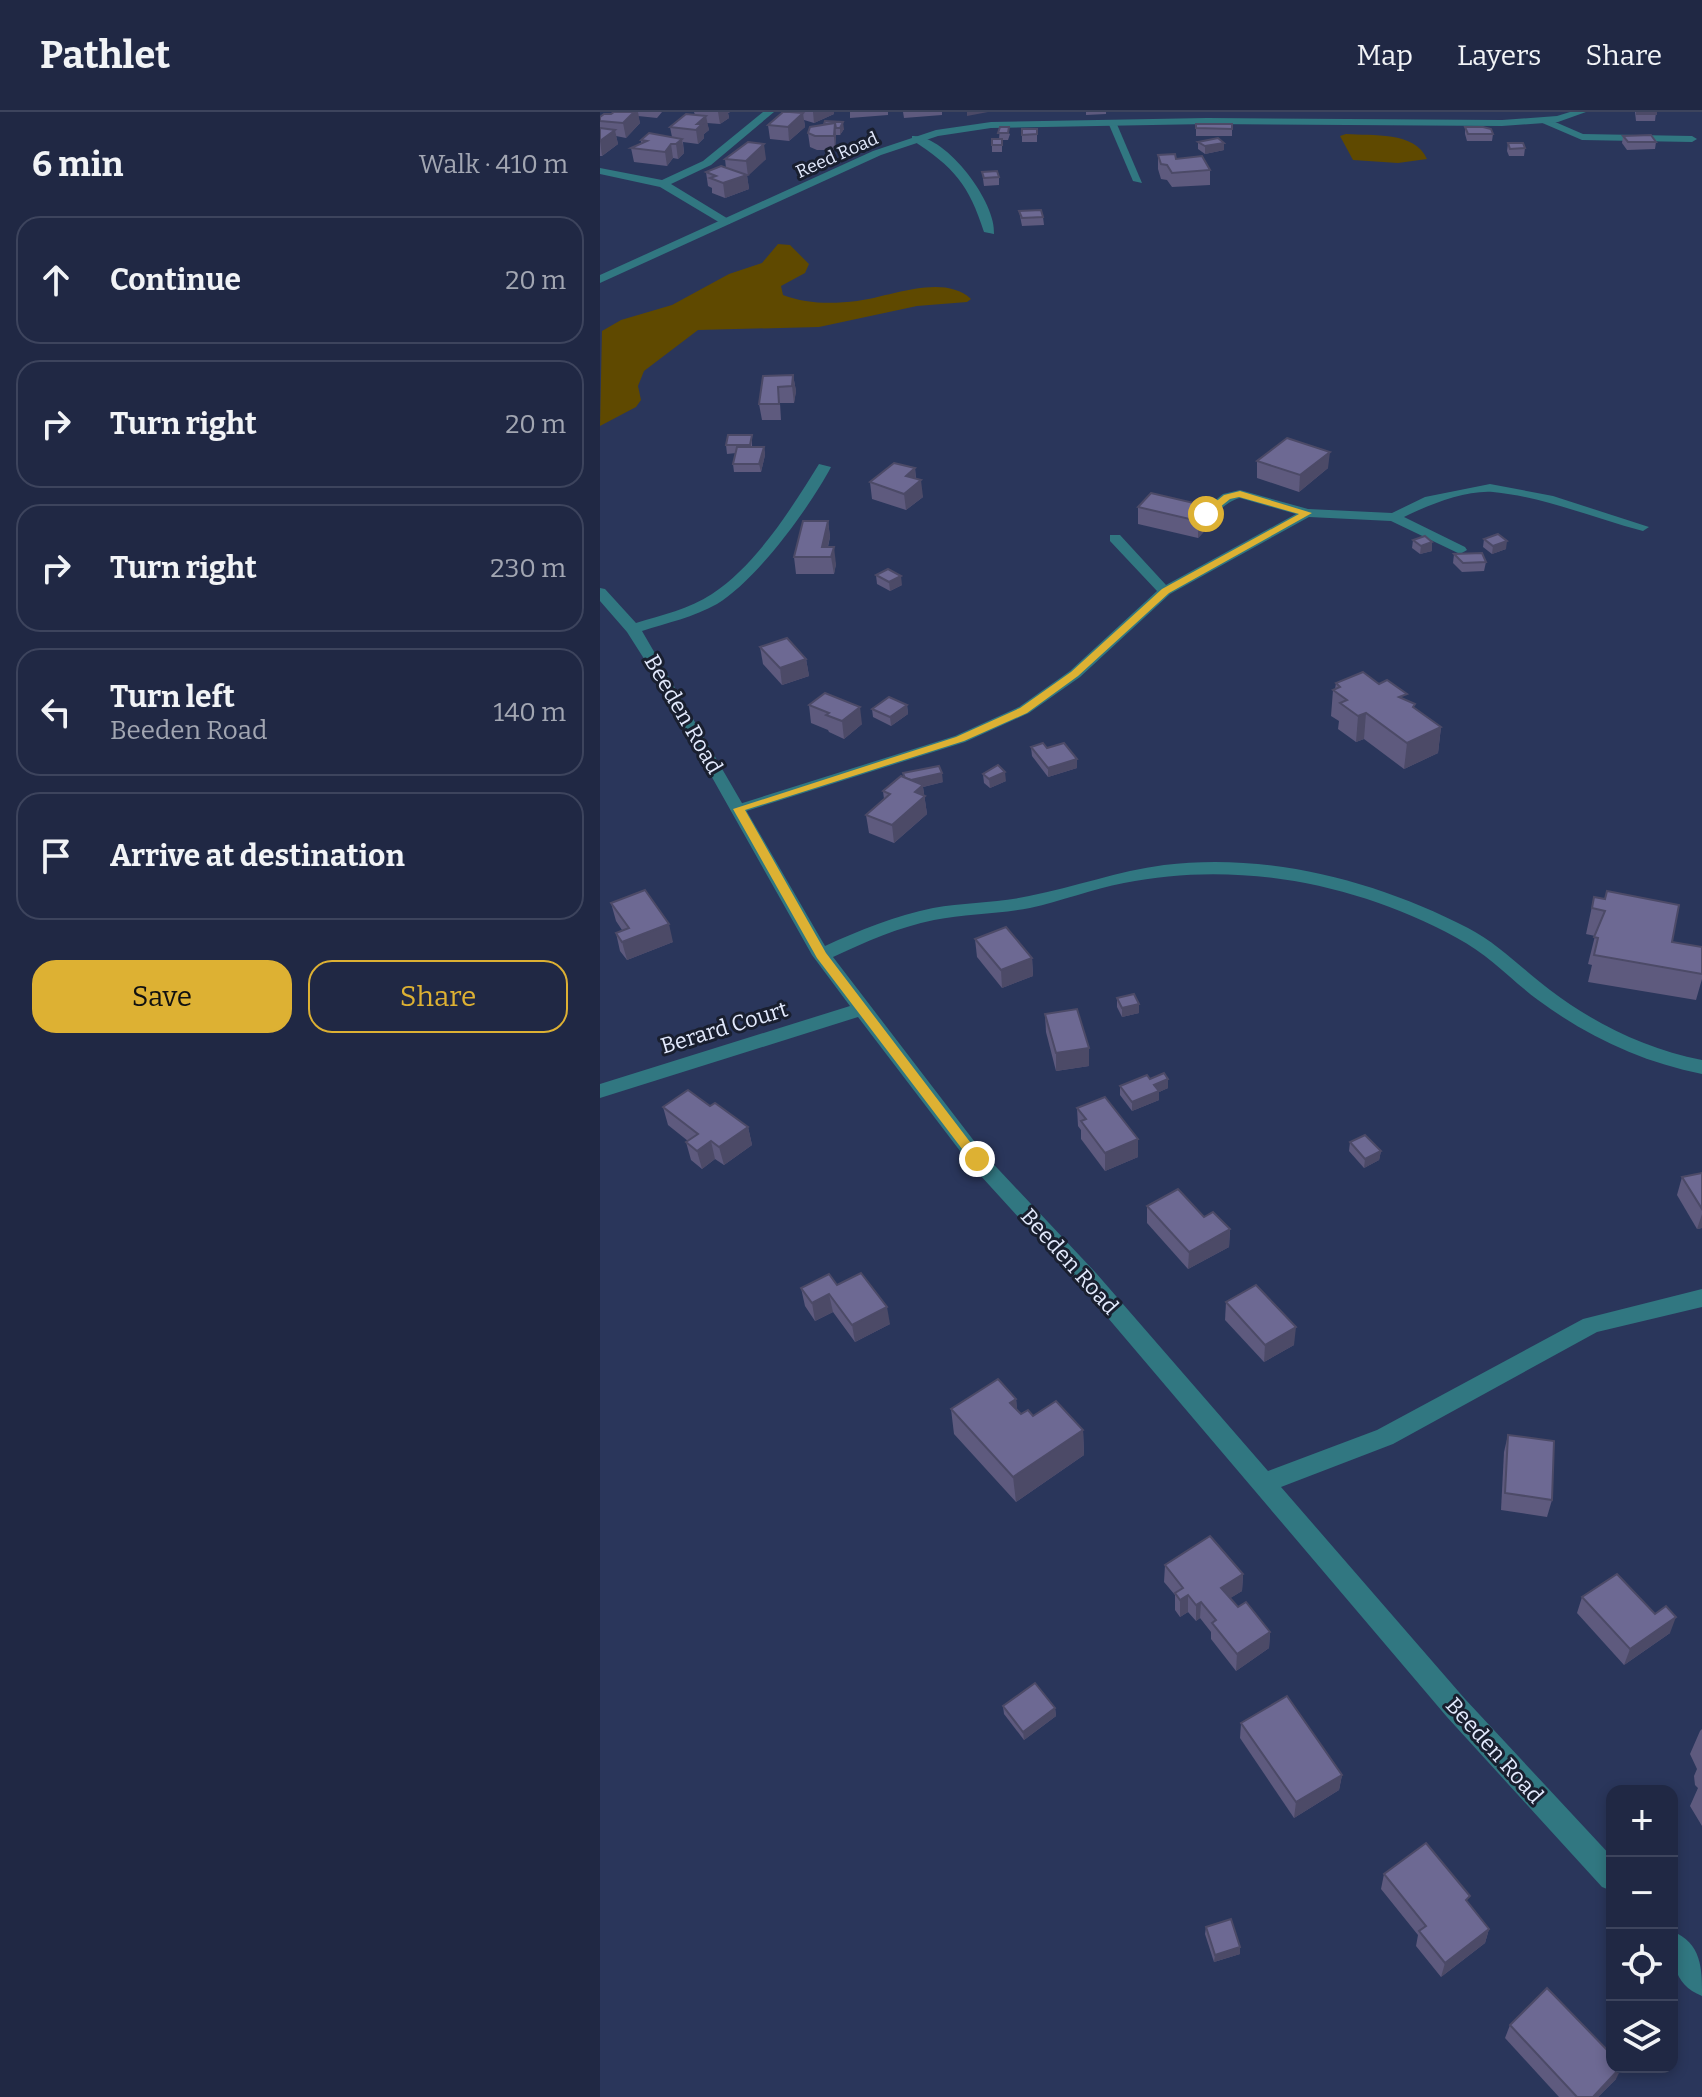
<!DOCTYPE html>
<html lang="en">
<head>
<meta charset="utf-8">
<style>
	:root { --surface:#202844; --page:#28304b; --text:#f1f3f6; --muted:#a2a6b2; --line:#3d445d; --accent:#ddb133 }
	body { margin:0; font-family:Bitter,serif; background:var(--page); color:var(--text) }
	.controls { position:absolute; right:24px; bottom:24px; display:grid; overflow:hidden; border-radius:16px; box-shadow:0 4px 12px #0003 }
	.controls button { width:72px; height:72px; display:grid; place-items:center; padding:0; border:0; border-bottom:2px solid var(--line); background:var(--surface); color:var(--text); font:40px sans-serif }
	.stop { position:absolute; width:24px; height:24px; margin:-18px; border:6px solid #ddb133; border-radius:50%; background:#fff }
	.stop.end { background:#ddb133; border-color:#fff; box-shadow:0 2px 8px #0008 }
	.list { margin:0; padding:0; list-style:none }
	h2 { display:flex; justify-content:space-between; align-items:center; height:104px; margin:0; padding:0 32px; font-size:34px }
	h2 small { font-size:26px; font-weight:400; color:var(--muted) }
	.list li { display:grid; grid-template-columns:52px 1fr auto; gap:24px; align-items:center; box-sizing:border-box; height:128px; margin:0 16px 16px; padding:0 16px; border:2px solid var(--line); border-radius:24px }
	.list b { display:block; font-size:30px; white-space:nowrap }
	.list p { margin:0; font-size:26px; white-space:nowrap; color:var(--muted) }
	.list em { font-size:26px; font-style:normal; color:var(--muted) }
	.actions { display:flex; gap:16px; padding:24px 32px }
	.actions a { flex:1; padding:18px 0; border:2px solid var(--accent); border-radius:24px; text-align:center; font-size:28px; color:var(--accent) }
	.actions .main { background:var(--accent); color:#111 }
	.icon { flex:none; width:44px; height:44px; fill:none; stroke:currentColor; stroke-width:2; stroke-linecap:round; stroke-linejoin:round }
	.map { position:relative; flex:none; width:1102px; height:1985px; overflow:hidden }
	header { display:flex; align-items:center; gap:48px; box-sizing:border-box; height:112px; padding:0 40px; background:var(--surface); border-bottom:2px solid var(--line) }
	header strong { font-size:38px }
	nav { display:flex; gap:44px; margin-inline-start:auto; font-size:28px }
	main { display:flex }
	aside { flex:1; background:var(--surface) }
	.map>svg:first-child { display:block }
	.green { fill:#5f4900 }
	.lines { fill:none; stroke-linecap:round; stroke-linejoin:round }
	.service { fill:#317781; fill-rule:evenodd }
	.minor { fill:#317781; fill-rule:evenodd }
	.tertiary { fill:#317781; fill-rule:evenodd }
	.wall { fill:#5e5a7e }
	.shaded-wall { fill:#4c4a67 }
	.building { fill:#6d6993; stroke:#4c4a67; stroke-width:2 }
	.route { fill:#ddb133 }
	.labels { text-anchor:middle; stroke-width:6; stroke-linejoin:round; paint-order:stroke }
	.far-street-label { font-size:18px; fill:#e3eafd; stroke:#191f2f }
	.street-label { font-size:22px; fill:#e3eafd; stroke:#191f2f }
</style>
</head>
<body>
<header>
<strong>Pathlet</strong>
<nav><a>Map</a><a>Layers</a><a>Share</a></nav>
</header>
<main>
<aside>
<h2>6 min<small>Walk · 410 m</small></h2>
<ul class="list">
<li><svg class="icon" aria-label="ahead" viewBox="0 0 24 24"><path d="M12 20V5M6 11l6-6 6 6"/></svg><div><b>Continue</b></div><em>20 m</em></li>
<li><svg class="icon" aria-label="right" viewBox="0 0 24 24"><path d="M7 20v-9h11M14 6l5 5-5 5"/></svg><div><b>Turn right</b></div><em>20 m</em></li>
<li><svg class="icon" aria-label="right" viewBox="0 0 24 24"><path d="M7 20v-9h11M14 6l5 5-5 5"/></svg><div><b>Turn right</b></div><em>230 m</em></li>
<li><svg class="icon" aria-label="left" viewBox="0 0 24 24"><path d="M17 20v-9H6M10 6l-5 5 5 5"/></svg><div><b>Turn left</b><p>Beeden Road</p></div><em>140 m</em></li>
<li><svg class="icon" aria-label="arrive" viewBox="0 0 24 24"><path d="M6 21V4h12l-3 4 3 4H6"/></svg><div><b>Arrive at destination</b></div></li>
</ul>
<div class="actions"><a class="main">Save</a><a>Share</a></div>
</aside>
<div class="map">
<svg width="1102" height="1985" viewBox="0 0 1102 1985">
	<rect width="100%" height="100%" fill="#2a365b"/>
	<g class="green">
		<path d="M746,22C772,24 815,19 827,47L798,51L753,48L740,24Z"/>
		<path d="M178,132L190,133L209,152L205,161L181,174L183,183C206,192 232,192 257,189C290,185 343,161 371,187L367,190L317,194L219,215L98,218L44,259L38,274L41,288L36,295L0,314L2,219L21,208L72,193L129,162L162,151Z"/>
	</g>
	<g class="lines">
		<g class="service">
			<polygon points="940,6 946,6 983,22 1092,24 1097,27 1092,30 982,28 940,10"/>
			<path d="M890,372L953,384L1049,415L1043,419C993,406 944,385 893,380C866,378 828,393 804,405L865,435L867,438L860,442L791,409L709,405L570,482L480,565L429,601L365,630L143,700L138,702L130,697L133,694L355,624L419,595L470,559L557,479L510,429V423H520L566,473L696,402L640,386C625,389 616,406 602,405V399L623,382L640,378L708,397L792,401L825,385Z"/>
		</g>
		<g class="minor">
			<polygon points="163,0 174,0 111,53 71,72 130,108 130,112 122,112 60,75 0,62 0,56 62,68 103,49"/>
			<polygon points="507,8 516,10 542,71 533,69"/>
			<path d="M312,24C346,22 397,91 394,122L384,120C369,73 354,55 312,28Z"/>
			<path d="M219,352L231,355C210,395 156,469 117,492C94,505 67,511 42,519L225,834C260,818 295,804 333,796C365,790 398,791 429,784C475,775 518,759 564,753C668,740 777,769 868,816C899,832 922,857 950,878C995,912 1046,937 1102,948V962C1042,950 988,925 938,888C911,868 888,842 857,826C756,771 637,748 524,771C492,777 462,789 430,796C399,802 366,802 334,808C299,815 265,830 233,845L384,1042L496,1161L668,1359L777,1318L983,1207L1102,1177V1195L997,1220L793,1332L681,1375L865,1587L1012,1745V1779L1002,1775L847,1605L480,1173L370,1052L258,905L0,986V972L250,894L212,843L55,564L27,520L0,489V476L5,477L36,511C62,503 89,497 112,482C157,452 191,397 219,352Z"/>
			<path d="M1072,1819C1102,1831 1102,1857 1102,1884C1072,1872 1072,1847 1072,1819Z"/>
		</g>
		<polygon class="tertiary" points="970,0 986,0 958,10 902,14 607,12 391,16 338,24 281,43 0,171 0,163 273,39 336,18 391,10 607,6 902,8 957,4"/>
	</g>
	<g class="wall">
		<polygon points="14,0 62,0 57,6 38,4 40,11 26,26 16,24 18,32 2,44 0,44 0,5 11,2"/>
		<polygon points="94,0 130,0 128,1 129,6 120,12 107,11 109,18 104,22 104,26 98,32 83,30 84,41 78,47 73,46 67,54 34,50 31,36 41,31 41,28 72,25 70,15 95,3"/>
		<polygon points="196,0 234,0 234,2 214,11 204,8 205,15 189,29 170,27 168,13"/>
		<polygon points="250,0 288,0 288,3 250,6"/>
		<polygon points="303,0 342,0 342,3 304,6"/>
		<polygon points="486,0 506,0 506,2 486,3"/>
		<polygon points="1035,0 1056,0 1055,9 1036,9"/>
		<polygon points="224,12 244,17 240,23 236,23 235,38 217,38 210,35 208,21"/>
		<polygon points="596,12 632,17 632,24 596,24"/>
		<polygon points="400,15 410,22 408,28 402,28 402,40 392,40 392,27 399,27"/>
		<polygon points="865,15 893,22 892,29 867,29 865,22"/>
		<rect x="422" y="17" width="15" height="13"/>
		<polygon points="1023,24 1056,30 1055,37 1027,38 1022,31"/>
		<polygon points="598,30 624,31 624,38 605,42 598,37"/>
		<polygon points="908,31 925,36 924,44 909,44 907,39"/>
		<polygon points="558,43 576,47 610,58 610,73 572,75 567,68 561,67 558,57"/>
		<polygon points="125,47 166,47 147,64 149,77 125,86 112,81 112,76 108,74 106,60 126,56"/>
		<polygon points="382,60 399,65 399,73 384,74"/>
		<polygon points="419,99 443,105 444,113 422,114"/>
		<polygon points="193,263 196,279 194,291 180,291 181,308 162,308 159,292 163,264"/>
		<polygon points="152,323 152,335 164,335 165,343 161,360 134,360 133,352 136,341 127,342 126,333"/>
		<polygon points="657,349 728,356 699,380 657,366"/>
		<polygon points="315,356 316,367 323,385 306,398 272,387 270,370"/>
		<polygon points="538,395 611,395 611,412 598,426 538,412"/>
		<polygon points="228,409 230,425 228,435 236,452 234,462 196,462 194,445"/>
		<polygon points="884,427 906,437 892,442 883,435"/>
		<polygon points="813,428 832,439 820,442 812,436"/>
		<polygon points="854,442 886,450 884,459 862,460 853,451"/>
		<polygon points="276,463 302,473 290,479 277,472"/>
		<polygon points="160,535 206,547 209,564 182,573 163,552"/>
		<polygon points="736,571 779,572 806,588 814,596 841,615 838,641 804,657 764,627 756,630 738,617 739,609 731,604 733,578 735,577"/>
		<polygon points="209,593 262,612 244,627 229,620 228,618 211,611"/>
		<polygon points="307,593 308,602 291,614 273,605 272,597"/>
		<polygon points="431,635 477,647 477,656 448,665 432,644"/>
		<polygon points="303,661 343,670 323,675 327,702 294,731 269,721 266,703 284,687 283,679 303,665"/>
		<polygon points="383,662 406,669 390,676 384,671"/>
		<polygon points="994,785 1072,830 1102,835 1102,867 1096,888 988,870 992,853 988,852 995,824 986,822"/>
		<polygon points="11,791 73,830 27,848 20,839 16,821 22,818 16,809"/>
		<polygon points="375,827 432,846 433,864 402,876 377,845"/>
		<polygon points="517,886 539,892 539,901 522,905 517,895"/>
		<polygon points="445,902 489,954 456,959 446,920"/>
		<polygon points="550,967 568,967 568,976 559,980 559,988 532,999 520,983 520,974"/>
		<polygon points="110,994 148,1015 152,1033 124,1053 115,1047 102,1057 91,1048 86,1030 88,1029 68,1013 63,995"/>
		<polygon points="477,996 538,1045 505,1059 481,1027 481,1018 478,1014"/>
		<polygon points="750,1030 781,1039 779,1048 764,1056 749,1039"/>
		<polygon points="1102,1061 1102,1116 1097,1117 1077,1083 1082,1065"/>
		<polygon points="547,1094 630,1117 629,1135 588,1157 547,1111"/>
		<polygon points="237,1173 290,1212 255,1230 233,1200 215,1209 205,1194 201,1176"/>
		<polygon points="626,1190 694,1233 664,1250 625,1208"/>
		<polygon points="416,1287 417,1299 421,1302 433,1304 483,1318 484,1343 416,1390 354,1322 351,1297"/>
		<polygon points="908,1323 952,1388 947,1405 901,1398 904,1340"/>
		<polygon points="565,1453 643,1462 642,1479 630,1486 638,1495 670,1520 669,1536 636,1559 611,1527 611,1520 600,1506 596,1509 588,1500 580,1505 575,1498 575,1483 564,1470"/>
		<polygon points="982,1485 1070,1521 1024,1553 977,1501"/>
		<polygon points="403,1594 455,1596 456,1604 424,1628 404,1602"/>
		<polygon points="641,1611 742,1663 739,1678 694,1706 640,1626"/>
		<polygon points="1102,1617 1102,1714 1090,1694 1098,1676 1095,1673 1094,1664 1097,1657 1090,1642 1100,1619"/>
		<polygon points="784,1762 868,1791 889,1817 885,1831 841,1865 816,1834 818,1823 781,1777"/>
		<polygon points="606,1815 640,1842 614,1850 605,1822"/>
		<polygon points="910,1913 1016,1967 998,1985 959,1985 905,1926"/>
	</g>
	<g class="shaded-wall">
		<polygon points="34,0 38,0 40,11 26,26 23,11"/>
		<polygon points="118,0 130,0 128,1 129,6 120,12"/>
		<polygon points="213,0 234,0 234,2 214,11"/>
		<polygon points="367,0 388,0 367,4"/>
		<polygon points="203,1 205,15 189,29 188,15"/>
		<polygon points="106,4 109,18 104,22 104,26 98,32 96,18 97,12"/>
		<polygon points="243,10 244,17 240,23 240,16"/>
		<polygon points="235,11 236,25 235,38 234,24"/>
		<polygon points="15,18 18,32 2,44 0,29"/>
		<polygon points="82,27 84,41 78,47 76,32"/>
		<polygon points="624,31 624,38 605,42 605,34"/>
		<polygon points="71,32 73,46 67,54 65,40"/>
		<polygon points="164,32 166,47 148,64 146,49"/>
		<polygon points="147,63 149,77 125,86 123,71"/>
		<polygon points="193,263 196,279 194,291 192,274"/>
		<polygon points="164,335 165,343 161,360 159,352"/>
		<polygon points="730,340 728,356 699,380 700,363"/>
		<polygon points="315,356 316,372 321,368 323,385 306,398 304,382 306,364"/>
		<polygon points="611,395 611,412 598,426 598,409"/>
		<polygon points="228,409 230,425 225,445 222,435"/>
		<polygon points="907,429 906,437 892,442 893,434"/>
		<polygon points="832,430 832,439 820,442 821,434"/>
		<polygon points="234,435 236,452 234,462 231,445"/>
		<polygon points="301,464 302,473 290,479 289,470"/>
		<polygon points="206,547 209,564 182,573 180,556"/>
		<polygon points="307,593 308,602 291,614 290,605"/>
		<polygon points="260,595 262,612 244,627 242,609"/>
		<polygon points="766,601 764,627 756,630 758,604"/>
		<polygon points="841,615 838,641 804,657 807,631"/>
		<polygon points="477,647 477,656 448,665 448,656"/>
		<polygon points="405,660 406,669 390,676 389,667"/>
		<polygon points="342,661 343,670 323,675 327,702 294,731 292,713 306,669"/>
		<polygon points="69,812 73,830 27,848 22,830"/>
		<polygon points="432,846 433,864 402,876 401,858"/>
		<polygon points="539,892 539,901 522,905 522,896"/>
		<polygon points="489,936 489,954 456,959 456,941"/>
		<polygon points="568,967 568,976 559,980 559,988 532,999 532,990 554,973"/>
		<polygon points="148,1015 152,1033 124,1053 119,1035"/>
		<polygon points="538,1027 538,1045 505,1059 505,1041"/>
		<polygon points="111,1029 115,1047 102,1057 97,1039"/>
		<polygon points="781,1039 779,1048 764,1056 765,1047"/>
		<polygon points="1102,1102 1102,1116 1097,1117"/>
		<polygon points="630,1117 629,1135 588,1157 589,1140"/>
		<polygon points="229,1182 233,1200 215,1209 212,1191"/>
		<polygon points="287,1195 290,1212 255,1230 252,1213"/>
		<polygon points="696,1215 694,1233 664,1250 665,1233"/>
		<polygon points="416,1287 419,1313 410,1291"/>
		<polygon points="483,1318 484,1343 416,1390 413,1365"/>
		<polygon points="643,1462 642,1479 621,1492 621,1476"/>
		<polygon points="588,1483 588,1500 580,1505 580,1488"/>
		<polygon points="601,1490 600,1506 596,1509 596,1493"/>
		<polygon points="1076,1505 1070,1521 1024,1553 1030,1537"/>
		<polygon points="670,1520 669,1536 636,1559 637,1542"/>
		<polygon points="455,1596 456,1604 424,1628 423,1620"/>
		<polygon points="742,1663 739,1678 694,1706 696,1690"/>
		<polygon points="889,1817 885,1831 841,1865 845,1851"/>
		<polygon points="640,1835 640,1842 614,1850 615,1843"/>
		<polygon points="1022,1955 1016,1967 998,1985 993,1985"/>
	</g>
	<g class="building">
		<polygon points="14,0 34,0 23,11 0,9 0,5 4,2 11,2"/>
		<polygon points="183,0 190,0 203,1 188,15 168,13"/>
		<rect x="1037" y="0" width="19" height="2"/>
		<polygon points="86,2 106,4 97,12 102,12 96,18 70,15"/>
		<polygon points="225,9 243,10 240,16 236,16 235,11 224,12"/>
		<polygon points="235,11 234,24 215,24 208,21 210,15"/>
		<polygon points="596,12 632,12 632,17 596,16"/>
		<polygon points="400,15 409,15 408,21 398,21"/>
		<polygon points="865,15 883,15 891,17 893,22 868,22"/>
		<polygon points="0,16 15,18 0,29"/>
		<polygon points="422,17 437,17 437,22 422,23"/>
		<polygon points="49,21 82,27 76,32 71,32 65,40 31,36 47,29 41,28"/>
		<polygon points="1051,23 1056,30 1028,30 1023,24"/>
		<polygon points="618,26 624,31 605,34 598,30"/>
		<rect x="392" y="27" width="10" height="6"/>
		<polygon points="148,30 164,32 146,49 125,47"/>
		<polygon points="908,31 923,31 925,36 910,37"/>
		<polygon points="575,42 576,47 602,44 610,58 572,61 567,53 561,52 558,43"/>
		<polygon points="121,54 147,63 123,71 110,66 116,64 106,60"/>
		<polygon points="397,59 399,65 384,66 382,60"/>
		<polygon points="441,98 443,105 422,106 419,99"/>
		<polygon points="193,263 192,274 178,275 179,292 159,292 163,264"/>
		<polygon points="128,323 152,323 150,333 126,333"/>
		<polygon points="687,326 730,340 700,363 657,349"/>
		<polygon points="137,335 164,335 159,352 133,352"/>
		<polygon points="294,351 315,356 306,364 321,368 304,382 270,370"/>
		<polygon points="551,381 611,395 598,409 538,395"/>
		<polygon points="203,409 228,409 222,435 234,435 231,445 194,445"/>
		<polygon points="898,422 907,429 893,434 884,427"/>
		<polygon points="825,424 832,430 821,434 813,428"/>
		<polygon points="882,441 886,450 863,451 854,442"/>
		<polygon points="288,457 301,464 289,470 276,463"/>
		<polygon points="187,526 206,547 180,556 160,535"/>
		<polygon points="763,560 779,572 787,568 807,582 799,585 815,592 813,595 841,615 807,631 766,601 758,604 740,591 747,588 733,578 740,575 736,571"/>
		<polygon points="225,581 260,595 242,609 226,603 229,601 209,593"/>
		<polygon points="289,585 307,593 290,605 272,597"/>
		<polygon points="443,631 447,636 464,631 477,647 448,656 431,635"/>
		<polygon points="398,653 405,660 389,667 383,662"/>
		<polygon points="339,654 342,661 311,668 305,666 303,661"/>
		<polygon points="301,664 323,673 315,680 325,684 292,713 266,703 290,682 283,679"/>
		<polygon points="45,778 69,812 22,830 16,821 29,816 11,791"/>
		<polygon points="1007,779 1079,793 1072,830 1102,835 1102,862 994,843 998,826 994,825 1005,799 992,796 994,785 1005,787"/>
		<polygon points="406,815 432,846 401,858 375,827"/>
		<polygon points="534,882 539,892 522,896 517,886"/>
		<polygon points="477,897 489,936 456,941 445,902"/>
		<polygon points="564,961 568,967 554,973 559,979 532,990 520,974 547,963 550,967"/>
		<polygon points="88,978 110,994 115,991 148,1015 119,1035 111,1029 97,1039 86,1030 98,1022 63,995"/>
		<polygon points="505,985 538,1027 505,1041 481,1009 486,1007 477,996"/>
		<polygon points="765,1023 781,1039 765,1047 750,1030"/>
		<polygon points="1102,1061 1102,1097 1082,1065"/>
		<polygon points="578,1077 604,1105 613,1100 630,1117 589,1140 547,1094"/>
		<polygon points="261,1161 287,1195 252,1213 229,1182 212,1191 201,1176 229,1162 237,1173"/>
		<polygon points="656,1173 696,1215 665,1233 626,1190"/>
		<polygon points="398,1267 416,1287 410,1291 421,1302 428,1298 433,1304 456,1289 483,1318 413,1365 351,1297"/>
		<polygon points="908,1323 954,1329 952,1388 905,1381"/>
		<polygon points="610,1424 643,1462 621,1476 638,1495 646,1490 670,1520 637,1542 612,1511 616,1508 601,1490 596,1493 588,1483 580,1488 575,1481 583,1476 565,1453"/>
		<polygon points="1017,1462 1055,1502 1066,1494 1076,1505 1030,1537 982,1485"/>
		<polygon points="435,1571 455,1596 423,1620 403,1594"/>
		<polygon points="687,1584 742,1663 696,1690 641,1611"/>
		<polygon points="826,1731 870,1784 866,1788 889,1817 845,1851 819,1819 826,1814 784,1762"/>
		<polygon points="631,1807 640,1835 615,1843 606,1815"/>
		<polygon points="947,1876 1012,1943 1012,1955 1021,1955 993,1985 977,1985 910,1913"/>
	</g>
	<polygon class="route" points="640,379 712,401 569,481 478,564 427,601 364,629 145,698 226,841 383,1047 382,1050 372,1050 217,846 133,697 356,625 420,596 471,560 562,477 699,402 639,385 630,387 609,404 601,402 624,383"/>
	<g class="labels">
		<g class="far-street-label">
			<text transform="translate(237 43) rotate(-24)" y="6">Reed Road</text>
		</g>
		<g class="street-label">
			<text transform="translate(84 602) rotate(60)" y="8">Beeden Road</text>
			<text transform="translate(124 915) rotate(-17)" y="8">Berard Court</text>
			<text transform="translate(470 1149) rotate(48)" y="8">Beeden Road</text>
			<text transform="translate(895 1638) rotate(48)" y="8">Beeden Road</text>
		</g>
	</g>
</svg>
<div class="controls">
<button>+</button>
<button>−</button>
<button><svg class="icon" aria-label="locate" viewBox="0 0 24 24"><circle cx="12" cy="12" r="6"/><path d="M12 2v4M12 18v4M2 12h4M18 12h4"/></svg></button>
<button><svg class="icon" aria-label="layers" viewBox="0 0 24 24"><path d="M12 4l9 5-9 5-9-5zM3 14l9 5 9-5"/></svg></button>
</div>
<div class="stop" style="left:606px;top:402px"></div>
<div class="stop end" style="left:377px;top:1047px"></div>
</div>
</main>
</body>
</html>
